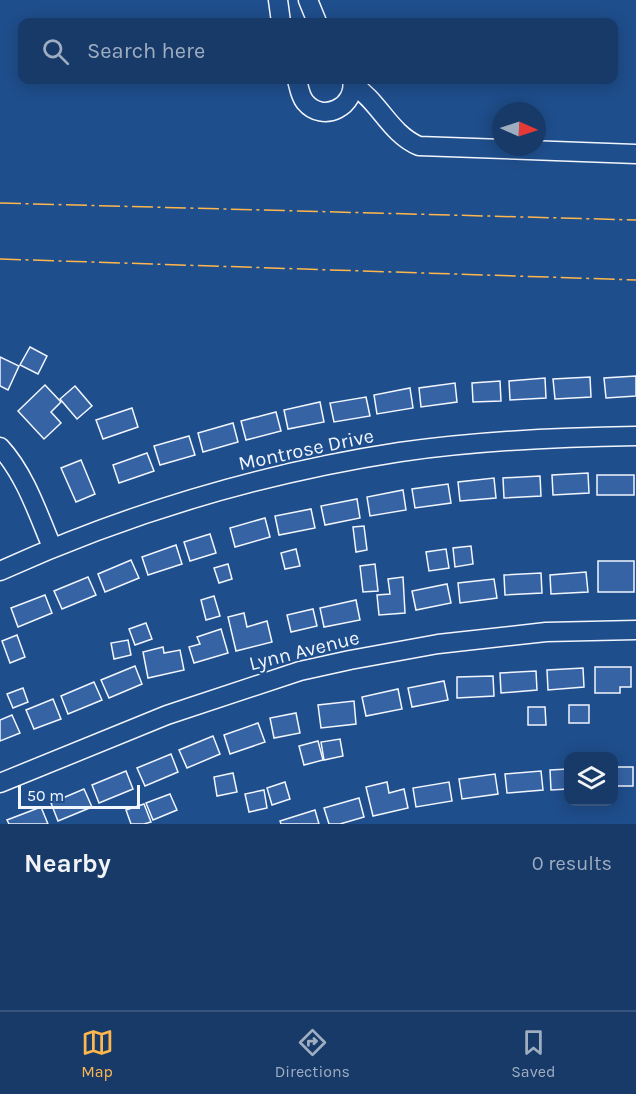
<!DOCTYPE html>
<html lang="en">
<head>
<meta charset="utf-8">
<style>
	:root { --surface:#173a69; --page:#244571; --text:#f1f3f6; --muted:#9eadc0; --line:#36547d; --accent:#ffb74d }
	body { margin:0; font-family:Karla,sans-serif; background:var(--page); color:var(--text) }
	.controls { position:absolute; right:18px; bottom:18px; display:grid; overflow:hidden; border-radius:12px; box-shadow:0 3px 15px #0003 }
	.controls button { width:54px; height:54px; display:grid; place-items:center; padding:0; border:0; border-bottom:2px solid var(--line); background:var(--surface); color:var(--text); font:30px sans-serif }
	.compass { position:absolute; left:492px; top:102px; width:54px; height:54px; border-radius:50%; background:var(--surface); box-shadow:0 3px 15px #0003; rotate:93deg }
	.scale { position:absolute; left:18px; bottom:15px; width:122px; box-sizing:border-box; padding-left:6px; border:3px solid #f2f6ff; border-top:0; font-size:16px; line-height:21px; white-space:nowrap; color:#f2f6ff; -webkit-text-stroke:4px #1f4e8c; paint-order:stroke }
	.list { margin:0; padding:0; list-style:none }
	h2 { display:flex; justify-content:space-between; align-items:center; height:78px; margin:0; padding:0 24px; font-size:26px }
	h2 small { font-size:20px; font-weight:400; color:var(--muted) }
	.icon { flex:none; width:33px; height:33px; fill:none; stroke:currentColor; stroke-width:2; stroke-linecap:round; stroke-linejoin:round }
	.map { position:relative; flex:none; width:636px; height:824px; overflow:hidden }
	.search { position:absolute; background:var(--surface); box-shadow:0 3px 15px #0003; left:18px; right:18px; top:18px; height:66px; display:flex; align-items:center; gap:15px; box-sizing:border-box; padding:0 21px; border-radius:12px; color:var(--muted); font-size:22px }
	.sheet { height:186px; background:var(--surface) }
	nav { display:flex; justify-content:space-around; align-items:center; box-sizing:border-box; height:84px; border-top:2px solid var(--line); background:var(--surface); font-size:16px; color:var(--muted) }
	nav a { display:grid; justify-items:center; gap:3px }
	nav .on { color:var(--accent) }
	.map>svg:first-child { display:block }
	.building { fill:#3563a3; stroke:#f2f6ff; stroke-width:1.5 }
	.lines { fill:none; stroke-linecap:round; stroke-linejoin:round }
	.minor-casing { stroke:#f2f6ff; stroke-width:21 }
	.minor { stroke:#1f4e8c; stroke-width:18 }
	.power { stroke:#ffb74d; stroke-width:1.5; stroke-dasharray:21 4.5 3 4.5; stroke-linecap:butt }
	.labels { text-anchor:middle; stroke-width:4.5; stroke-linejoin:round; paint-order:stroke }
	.street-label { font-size:20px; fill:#f2f6ff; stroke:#1f4e8c }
</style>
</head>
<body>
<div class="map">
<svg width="636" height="824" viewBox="0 0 636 824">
	<rect width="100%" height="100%" fill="#1f4e8c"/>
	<g class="building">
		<polygon points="30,347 47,356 38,374 20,365"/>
		<polygon points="0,357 19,366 8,390 0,386"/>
		<polygon points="636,376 636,396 606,398 604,378"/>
		<polygon points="590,377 591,397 555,399 553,379"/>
		<polygon points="545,378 546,398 510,400 509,381"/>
		<polygon points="500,381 501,401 473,402 472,383"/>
		<polygon points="455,383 457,402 421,407 419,388"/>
		<polygon points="45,385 61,402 51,412 61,423 44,439 18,411"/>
		<polygon points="75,386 92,406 77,419 60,399"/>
		<polygon points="410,388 413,408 377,414 374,395"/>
		<polygon points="366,397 370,416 334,422 330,403"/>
		<polygon points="320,402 324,422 288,429 284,410"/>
		<polygon points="132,408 138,427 103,439 96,420"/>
		<polygon points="276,412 281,431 246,440 241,421"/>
		<polygon points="233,423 238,442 203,452 198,433"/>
		<polygon points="189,436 195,455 160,465 154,446"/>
		<polygon points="147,453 154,471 119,483 113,465"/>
		<polygon points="81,460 95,494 76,502 61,468"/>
		<polygon points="588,473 589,493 553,495 552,475"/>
		<rect x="597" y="475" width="37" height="20"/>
		<polygon points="540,476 541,496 504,498 503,478"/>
		<polygon points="494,478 496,498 460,501 458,482"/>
		<polygon points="448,484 451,503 415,508 412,489"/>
		<polygon points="403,490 406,510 370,516 367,497"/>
		<polygon points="357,499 360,518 325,525 321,506"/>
		<polygon points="311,509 315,528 279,535 275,516"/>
		<polygon points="265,518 270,537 235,547 230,528"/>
		<polygon points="364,526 367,550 356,552 353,527"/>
		<polygon points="210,534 216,553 190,561 184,542"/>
		<polygon points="176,545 182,564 148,575 142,557"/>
		<polygon points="471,546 473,564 455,567 453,548"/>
		<polygon points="296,549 300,566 285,569 281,553"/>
		<polygon points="446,549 449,568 429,571 426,552"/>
		<polygon points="131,560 139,578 105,592 98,574"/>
		<rect x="598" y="561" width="36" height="31"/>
		<polygon points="228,564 232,579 219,583 214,568"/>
		<polygon points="375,564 378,591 363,592 360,566"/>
		<polygon points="586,572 588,592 551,594 550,575"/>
		<polygon points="541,573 542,593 505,595 504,575"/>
		<polygon points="88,577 96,595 62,609 54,591"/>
		<polygon points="403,577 405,613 379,615 377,595 390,594 388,579"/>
		<polygon points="494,579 497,598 460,603 458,583"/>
		<polygon points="447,584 451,603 416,610 412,591"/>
		<polygon points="45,595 52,613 18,627 11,608"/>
		<polygon points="214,596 220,616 206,620 201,600"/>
		<polygon points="356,600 360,620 324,627 320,608"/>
		<polygon points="313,609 317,626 291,632 287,615"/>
		<polygon points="244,613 247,627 267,621 272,642 236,651 228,617"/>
		<polygon points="146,623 152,639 135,645 129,629"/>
		<polygon points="221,629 228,653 194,663 189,647 200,644 197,637"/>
		<polygon points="17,635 25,657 10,663 2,641"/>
		<polygon points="128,640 131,655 114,659 111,643"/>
		<polygon points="163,647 164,653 180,650 184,670 148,678 143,652"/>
		<polygon points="135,666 142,684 109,698 101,680"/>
		<polygon points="595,667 631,667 631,687 620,687 620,693 595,693"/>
		<polygon points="583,668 584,687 548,690 547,670"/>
		<polygon points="536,671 537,690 501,693 500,673"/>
		<polygon points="493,676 494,696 457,698 457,677"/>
		<polygon points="444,681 448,700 412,707 408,688"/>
		<polygon points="94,682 102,700 68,714 61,696"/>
		<polygon points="23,688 28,702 13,708 7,694"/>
		<polygon points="398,689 402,709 366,716 362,697"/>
		<polygon points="53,699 61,719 34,729 26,710"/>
		<polygon points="354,701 356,724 321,728 318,705"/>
		<rect x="569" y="705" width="20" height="18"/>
		<polygon points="528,707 545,707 546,725 528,725"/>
		<polygon points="296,713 300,733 274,738 270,718"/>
		<polygon points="12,715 20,733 0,741 0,720"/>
		<polygon points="258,723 265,742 230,754 224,735"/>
		<polygon points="213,736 220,754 187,768 179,750"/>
		<polygon points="340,739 343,756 324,760 321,742"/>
		<polygon points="318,741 323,760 304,765 299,746"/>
		<polygon points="171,754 178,772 145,786 137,768"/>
		<rect x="614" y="767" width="19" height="19"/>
		<polygon points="568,769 568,789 551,790 550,770"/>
		<polygon points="126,771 133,789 99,803 92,785"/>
		<polygon points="541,771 543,790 507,793 505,774"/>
		<polygon points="233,773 237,792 217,796 214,777"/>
		<polygon points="495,774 498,794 462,799 459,779"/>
		<polygon points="285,782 290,799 272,805 267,788"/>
		<polygon points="387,782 389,793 404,789 408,808 373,816 366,787"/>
		<polygon points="449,782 452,801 416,807 413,788"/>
		<polygon points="84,789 92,807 58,821 51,803"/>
		<polygon points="264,790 267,808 249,812 245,794"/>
		<polygon points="170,794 177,810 153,820 146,803"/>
		<polygon points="359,798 364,817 340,824 329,824 324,808"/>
		<polygon points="144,804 151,822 144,824 131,824 126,810"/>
		<polygon points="41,807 48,824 9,824 7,820"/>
		<polygon points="315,810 319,824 281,824 280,821"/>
	</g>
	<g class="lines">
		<defs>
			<g id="minor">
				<polyline points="278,0 281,22"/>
				<polyline points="308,0 317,22"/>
				<path d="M297,80C299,87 300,96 305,102C323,124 357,106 352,80"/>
				<path d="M353,85C379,101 390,134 419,146L636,154"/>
				<path d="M0,447C25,474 38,514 52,547"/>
				<path d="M0,571C126,514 263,473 400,452C478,441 557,437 636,436"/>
				<polyline points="0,783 167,715 300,671 350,660 438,644 546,632 636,630"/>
			</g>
		</defs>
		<use href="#minor" class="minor-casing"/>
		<use href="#minor" class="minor"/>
		<g class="power">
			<polyline points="0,203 636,220"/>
			<polyline points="0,259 636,280"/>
		</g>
	</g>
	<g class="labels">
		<g class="street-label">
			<text transform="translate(306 449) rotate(-12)" y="7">Montrose Drive</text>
			<text transform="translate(304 650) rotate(-14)" y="7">Lynn Avenue</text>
		</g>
	</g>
</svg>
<div class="controls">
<button><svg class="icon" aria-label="layers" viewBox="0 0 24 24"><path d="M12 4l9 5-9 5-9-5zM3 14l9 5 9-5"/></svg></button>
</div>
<svg class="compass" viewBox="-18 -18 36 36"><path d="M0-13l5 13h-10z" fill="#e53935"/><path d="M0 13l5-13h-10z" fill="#9eadc0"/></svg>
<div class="scale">50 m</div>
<div class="search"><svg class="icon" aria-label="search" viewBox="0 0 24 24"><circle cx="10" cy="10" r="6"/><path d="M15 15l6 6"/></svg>Search here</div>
</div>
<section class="sheet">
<h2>Nearby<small>0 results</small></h2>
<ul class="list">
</ul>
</section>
<nav>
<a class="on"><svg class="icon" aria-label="map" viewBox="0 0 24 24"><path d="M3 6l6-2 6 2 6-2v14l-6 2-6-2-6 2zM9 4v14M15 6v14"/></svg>Map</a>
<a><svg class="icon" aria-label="directions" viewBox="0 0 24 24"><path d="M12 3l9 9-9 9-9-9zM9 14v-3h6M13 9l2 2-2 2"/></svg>Directions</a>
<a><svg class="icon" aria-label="saved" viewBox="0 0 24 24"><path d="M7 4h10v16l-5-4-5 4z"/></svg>Saved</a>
</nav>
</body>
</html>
